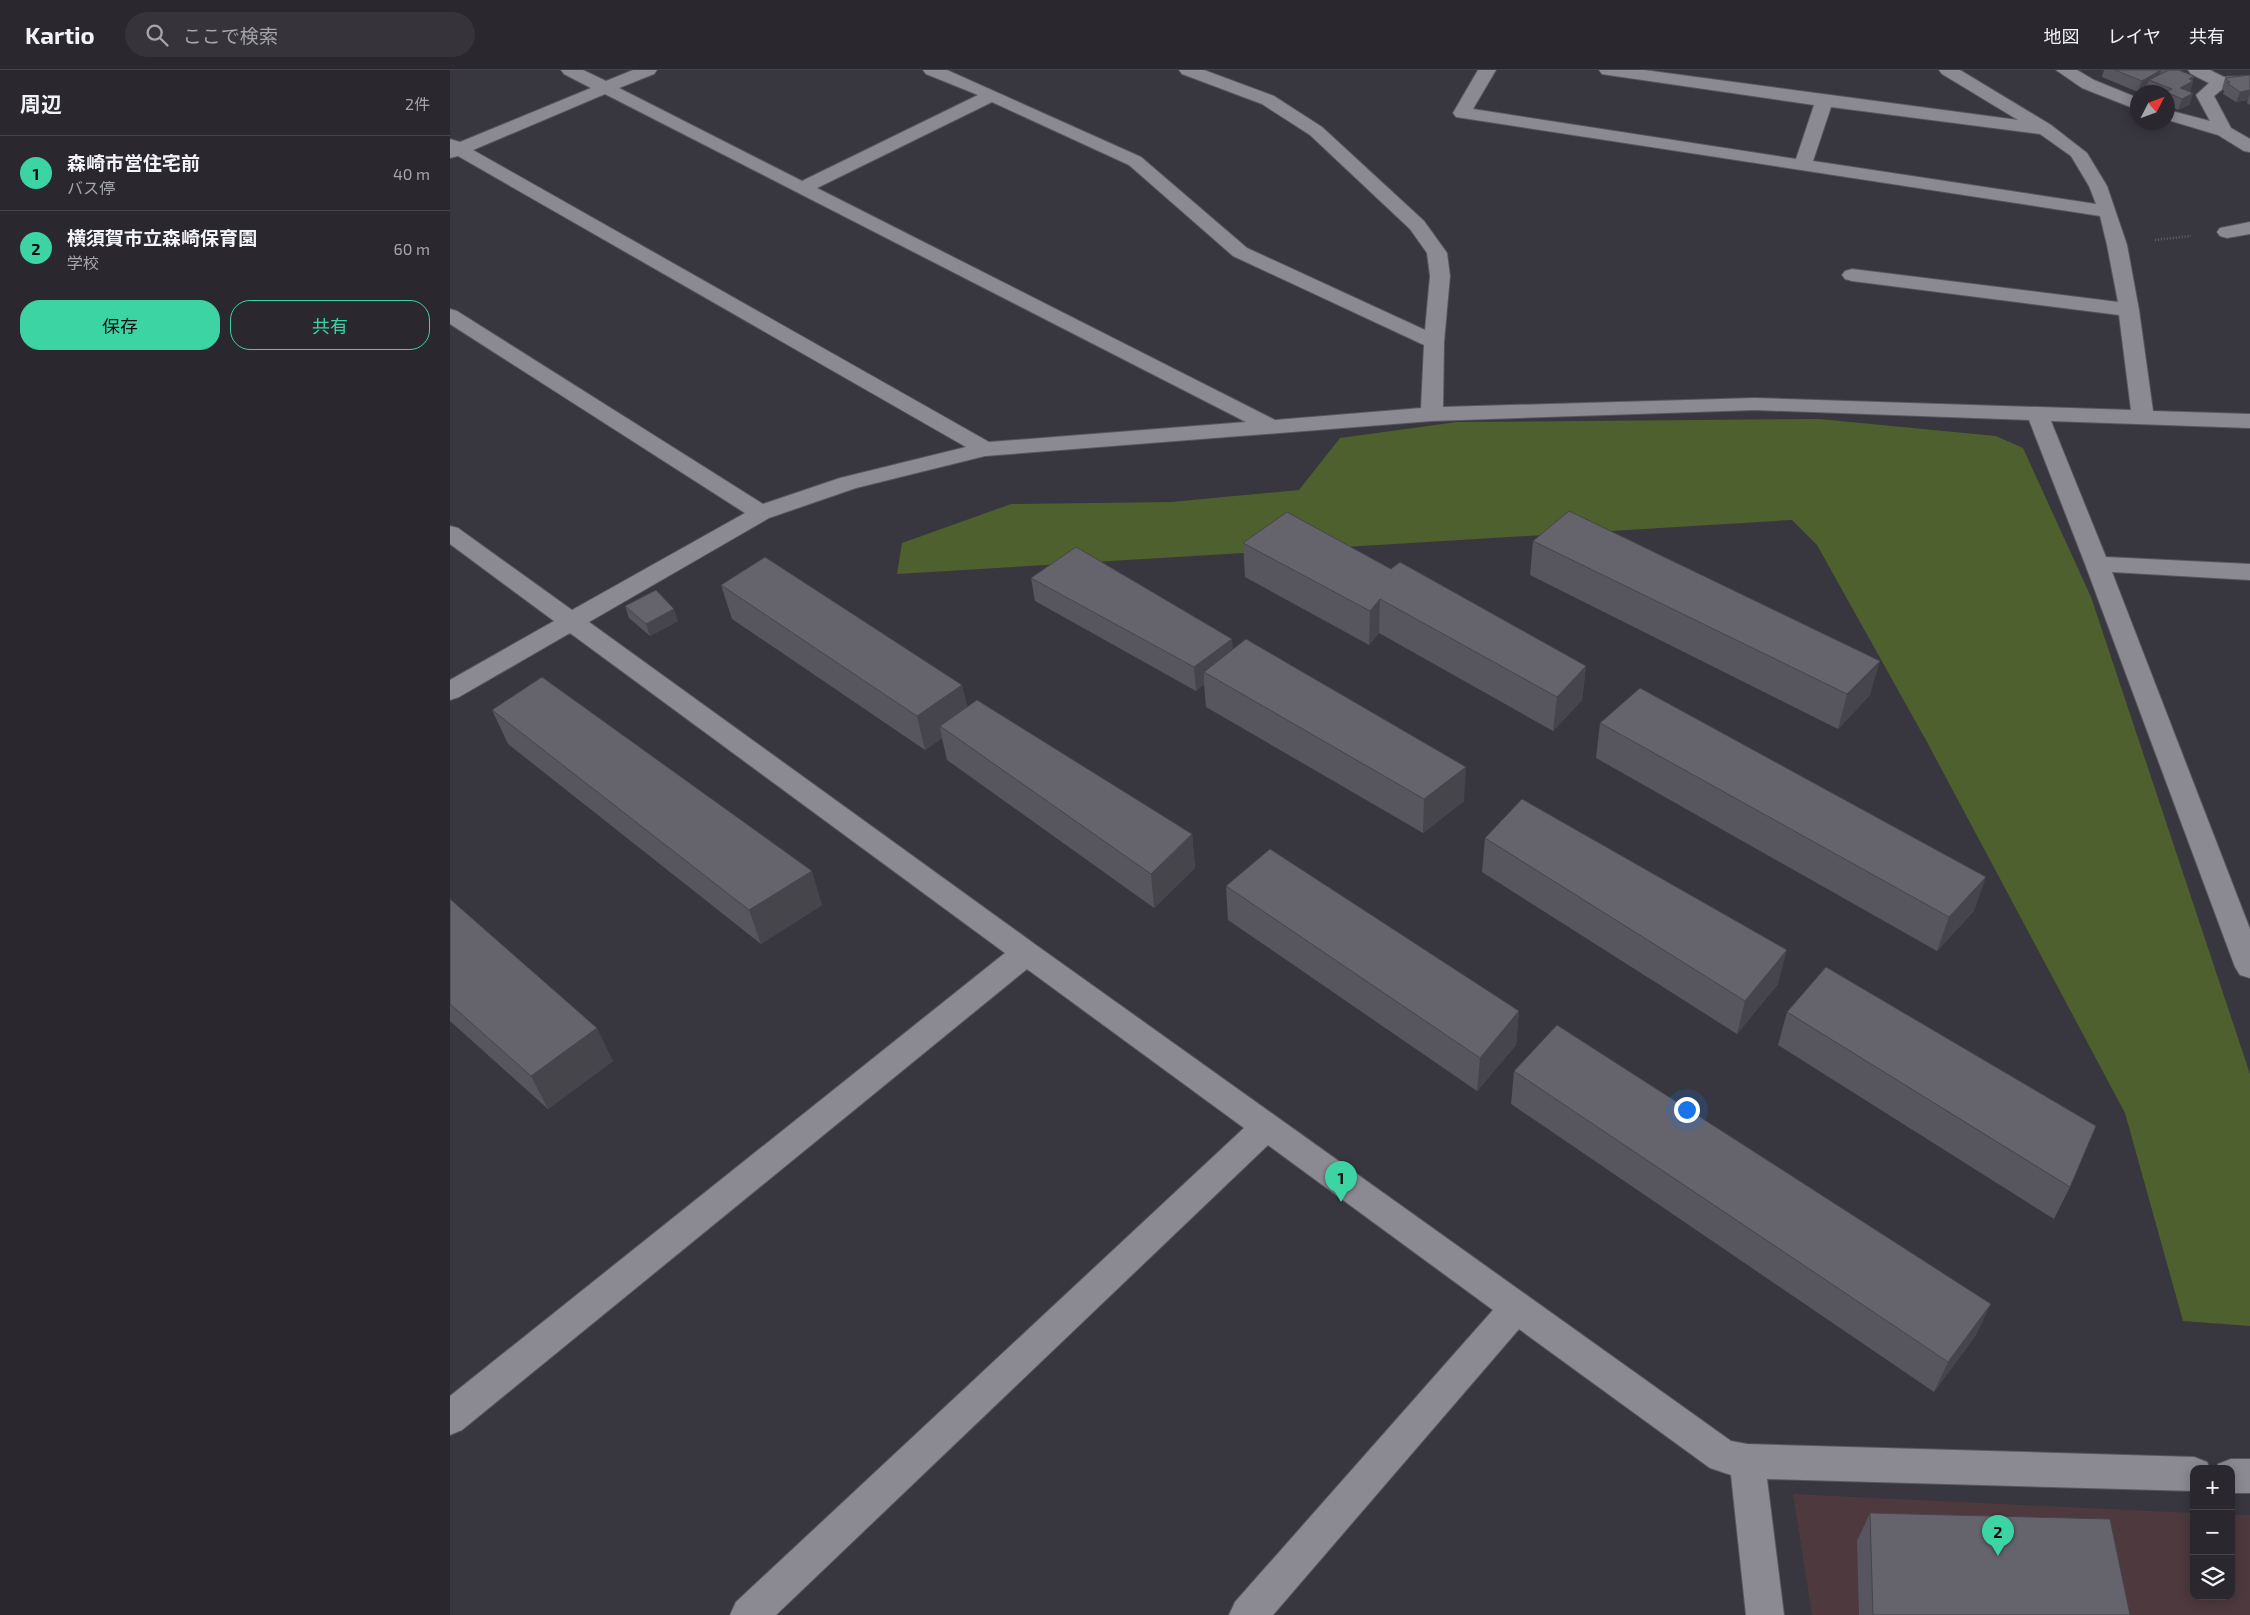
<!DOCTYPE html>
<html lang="ja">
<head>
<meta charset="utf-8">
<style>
	:root { --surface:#2a282e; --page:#36343a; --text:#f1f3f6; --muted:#a5a6aa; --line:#46444a; --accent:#3dd4a3 }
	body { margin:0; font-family:"Exo 2","Noto Sans JP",sans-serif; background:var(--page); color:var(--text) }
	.controls { position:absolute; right:15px; bottom:15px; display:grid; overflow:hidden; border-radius:10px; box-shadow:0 2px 12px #0003 }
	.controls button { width:45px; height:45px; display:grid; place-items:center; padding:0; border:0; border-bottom:1px solid var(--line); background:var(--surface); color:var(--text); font:25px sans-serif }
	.compass { position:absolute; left:1680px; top:15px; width:45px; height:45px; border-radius:50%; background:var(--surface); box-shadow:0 2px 12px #0003; rotate:48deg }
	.you { position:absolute; left:1236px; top:1039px; width:18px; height:18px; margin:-12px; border:4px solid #fff; border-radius:50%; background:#1a73e8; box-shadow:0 0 0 8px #1a73e833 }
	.badge { display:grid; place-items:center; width:32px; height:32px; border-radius:50%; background:var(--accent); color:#111; font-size:16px; font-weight:700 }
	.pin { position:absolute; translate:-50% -41px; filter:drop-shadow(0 1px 2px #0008) }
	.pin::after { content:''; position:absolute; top:26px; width:18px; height:15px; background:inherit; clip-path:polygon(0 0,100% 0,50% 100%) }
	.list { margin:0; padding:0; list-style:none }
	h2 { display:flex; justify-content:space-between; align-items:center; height:65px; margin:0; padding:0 20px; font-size:21px }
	h2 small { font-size:16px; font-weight:400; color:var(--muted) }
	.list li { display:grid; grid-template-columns:32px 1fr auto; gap:15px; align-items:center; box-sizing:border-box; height:75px; padding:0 20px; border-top:1px solid var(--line) }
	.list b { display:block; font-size:19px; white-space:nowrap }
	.list p { margin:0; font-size:16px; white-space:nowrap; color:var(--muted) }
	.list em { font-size:16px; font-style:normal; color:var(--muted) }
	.actions { display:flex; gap:10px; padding:15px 20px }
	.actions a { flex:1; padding:11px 0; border:1px solid var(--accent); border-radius:20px; text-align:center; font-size:18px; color:var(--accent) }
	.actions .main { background:var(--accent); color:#111 }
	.icon { flex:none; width:28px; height:28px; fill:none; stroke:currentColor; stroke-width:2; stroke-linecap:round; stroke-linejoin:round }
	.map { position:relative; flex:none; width:1800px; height:1545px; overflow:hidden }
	header { display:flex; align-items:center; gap:30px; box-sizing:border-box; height:70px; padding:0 25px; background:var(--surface); border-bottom:1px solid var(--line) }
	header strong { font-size:24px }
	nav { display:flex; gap:28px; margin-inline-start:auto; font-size:18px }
	.search { width:350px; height:45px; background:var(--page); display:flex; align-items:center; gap:12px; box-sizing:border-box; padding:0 18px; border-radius:28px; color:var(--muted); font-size:19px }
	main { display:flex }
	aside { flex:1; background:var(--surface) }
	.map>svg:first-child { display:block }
	.education { fill:#4d393e }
	.green { fill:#4e602d }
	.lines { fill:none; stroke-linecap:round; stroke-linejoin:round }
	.minor-casing { stroke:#56565c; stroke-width:2 }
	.path { stroke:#908f95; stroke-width:2.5; stroke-dasharray:0.5 2.5; stroke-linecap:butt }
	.minor { fill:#8b8a93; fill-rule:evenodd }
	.wall { fill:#57555d }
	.shaded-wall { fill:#47454c }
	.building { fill:#65636c; stroke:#47454c }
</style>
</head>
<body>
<header>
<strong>Kartio</strong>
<div class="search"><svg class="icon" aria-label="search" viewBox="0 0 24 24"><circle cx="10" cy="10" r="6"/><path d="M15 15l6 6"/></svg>ここで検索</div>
<nav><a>地図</a><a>レイヤ</a><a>共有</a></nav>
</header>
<main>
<aside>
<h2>周辺<small>2件</small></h2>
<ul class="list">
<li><span class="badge">1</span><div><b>森崎市営住宅前</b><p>バス停</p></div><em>40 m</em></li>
<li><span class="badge">2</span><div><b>横須賀市立森崎保育園</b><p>学校</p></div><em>60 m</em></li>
</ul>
<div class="actions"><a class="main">保存</a><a>共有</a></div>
</aside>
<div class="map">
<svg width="1800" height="1545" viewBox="0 0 1800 1545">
	<rect width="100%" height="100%" fill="#38363e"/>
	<polygon class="education" points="1343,1424 1744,1443 1744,1526 1781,1526 1781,1445 1800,1445 1800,1545 1362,1545"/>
	<polygon class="green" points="1369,349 1546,366 1573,378 1641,527 1800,1004 1800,1256 1733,1251 1675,1043 1477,672 1367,475 1342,450 447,504 452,473 561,434 721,432 849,420 890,368 1007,352"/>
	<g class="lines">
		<defs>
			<g id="minor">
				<path d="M111,0H133L156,11L183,0H207L204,4L169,18L352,111L528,25L476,4L473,0H497L691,87L797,178L975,260L980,206L977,183L960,159L860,65L812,34L732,4L729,0H754L824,26L872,57L974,151L997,183L1000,206L994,272L993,337L1305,328L1681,340L1669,245L1402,211L1395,209L1392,205L1395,201L1402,199L1668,232L1657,175L1650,146L1006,47L1003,43L1028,0H1046L1023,39L1346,89L1364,35L1158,5L1152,4L1149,0H1194L1568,50L1492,4L1489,0H1510L1601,55L1637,83L1657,116L1677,175L1689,240L1703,341L1800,344V358L1601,351L1656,487L1800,494V510L1662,502L1800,859V908L1790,905L1785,897L1635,494L1579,350L1305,340L982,351L535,386L406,418L319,448L139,552L586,875L1281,1371L1297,1374L1744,1387L1757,1392L1760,1399H1744V1421L1317,1409L1334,1545H1296L1281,1405L1260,1398L1069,1259L823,1545H779L785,1532L1043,1240L818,1075L326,1545H280L286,1532L794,1058L577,899L12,1360L0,1365V1326L555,883L120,563L9,627L0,630V610L104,551L0,474V456L8,458L122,540L295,443L0,254V239L7,241L313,434L390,408L516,377L8,86L0,88V69L10,72L141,18L114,4ZM155,24L796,352L539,372L23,80ZM542,32L679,95L783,186L974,275L971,338L825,350L367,118ZM1381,37L1590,64L1621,86L1639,116L1646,134L1363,91Z"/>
				<polygon points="1606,0 1627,0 1644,10 1688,28 1688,40 1632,18"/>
				<polygon points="1738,0 1760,0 1774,7 1800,6 1800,16 1775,17 1764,26 1781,58 1800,69 1800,82 1794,81 1768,65 1718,50 1718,40 1760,51 1746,25 1759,13 1741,4"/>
				<polygon points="1800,152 1800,164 1777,168 1770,166 1767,162 1770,158"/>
				<polygon points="1781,1389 1800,1389 1800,1423 1781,1423 1781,1399 1766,1399 1768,1394"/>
			</g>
		</defs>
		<use href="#minor" class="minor-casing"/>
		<polyline class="path" points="1705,170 1741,166"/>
		<use href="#minor" class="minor"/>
	</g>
	<g class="wall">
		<polygon points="1654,0 1730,0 1744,6 1740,22 1740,34 1728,40 1718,35 1718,22 1700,22 1695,21 1696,17 1688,22 1652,7"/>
		<polygon points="1800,5 1800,35 1797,33 1798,30 1786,32 1773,24 1774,21 1772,19 1775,8"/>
		<polygon points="1083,471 1420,625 1388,659 1080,505"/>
		<polygon points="793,473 941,499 1136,596 1132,630 1103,661 929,563 919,575 795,507"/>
		<polygon points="581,508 783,579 1014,731 973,763 756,637 754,614 746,621 585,531"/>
		<polygon points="271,515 512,615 517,637 742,764 745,798 704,838 497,690 492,668 475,680 282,549"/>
		<polygon points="175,536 228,551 200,566 179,548"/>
		<polygon points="42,640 372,835 311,874 58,674"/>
		<polygon points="1150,653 1524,841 1487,881 1146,688"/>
		<polygon points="1035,768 1328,914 1287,964 1032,802"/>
		<polygon points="776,816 1069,941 1066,975 1027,1021 778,850"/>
		<polygon points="0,829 163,991 98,1039 0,951"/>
		<polygon points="1337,942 1620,1117 1604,1149 1328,975"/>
		<polygon points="1064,1001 1526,1265 1484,1322 1061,1034"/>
		<polygon points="1420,1443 1680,1545 1409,1545 1407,1471"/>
	</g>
	<g class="shaded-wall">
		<polygon points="1711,0 1708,10 1699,10 1696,17 1688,22 1692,11"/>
		<polygon points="1744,6 1742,12 1743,11 1740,22 1730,18 1739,9"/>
		<polygon points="1800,20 1800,24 1798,30 1786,32 1790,22"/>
		<polygon points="1743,23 1740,34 1728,40 1732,29"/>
		<polygon points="930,529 929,563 919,575 920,541"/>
		<polygon points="224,539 228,551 200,566 196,554"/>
		<polygon points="782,569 784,592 754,602 754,614 746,621 744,597"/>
		<polygon points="1430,591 1420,625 1388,659 1397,624"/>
		<polygon points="1136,596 1132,630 1103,661 1107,627"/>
		<polygon points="512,615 519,649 490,656 492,668 475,680 467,646"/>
		<polygon points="1016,697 1014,731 973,763 974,729"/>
		<polygon points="742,764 745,798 704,838 701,804"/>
		<polygon points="362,801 372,835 311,874 299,840"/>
		<polygon points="1536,807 1524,841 1487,881 1499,847"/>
		<polygon points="1337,880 1328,914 1287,964 1295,931"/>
		<polygon points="1069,941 1066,975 1027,1021 1030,988"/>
		<polygon points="147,958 163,991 98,1039 81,1006"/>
		<polygon points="1541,1234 1526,1265 1484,1322 1498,1292"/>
	</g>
	<g class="building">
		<polygon points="1665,0 1711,0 1692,11"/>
		<polygon points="1719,0 1728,0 1744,6 1739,9 1743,11 1730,18 1743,23 1732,29 1716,22 1722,19 1699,10"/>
		<polygon points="1800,5 1800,20 1790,22 1777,13 1780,12 1775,8"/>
		<polygon points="1119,441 1430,591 1397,624 1083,471"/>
		<polygon points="837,442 941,499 950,492 1136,596 1107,627 930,529 920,541 793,473"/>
		<polygon points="626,477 782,569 744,597 581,508"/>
		<polygon points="315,487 512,615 467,646 271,515"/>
		<polygon points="206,520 224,539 196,554 175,536"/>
		<polygon points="796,569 1016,697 974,729 754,602"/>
		<polygon points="92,607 362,801 299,840 42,640"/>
		<polygon points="1190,618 1536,807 1499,847 1150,653"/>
		<polygon points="527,630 742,764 701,804 490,656"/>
		<polygon points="1072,729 1337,880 1295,931 1035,768"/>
		<polygon points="820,779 1069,941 1030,988 776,816"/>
		<polygon points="0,829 147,958 81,1006 0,934"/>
		<polygon points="1376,897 1646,1056 1620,1117 1337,942"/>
		<polygon points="1107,955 1541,1234 1498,1292 1064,1001"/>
		<polygon points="1420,1443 1660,1449 1680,1545 1423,1545"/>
	</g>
</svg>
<div class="controls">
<button>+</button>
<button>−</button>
<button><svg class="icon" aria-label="layers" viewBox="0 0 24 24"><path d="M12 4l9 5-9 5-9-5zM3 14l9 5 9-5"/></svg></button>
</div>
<svg class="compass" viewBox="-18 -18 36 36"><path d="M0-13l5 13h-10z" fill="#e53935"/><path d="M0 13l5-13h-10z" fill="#a5a6aa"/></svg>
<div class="you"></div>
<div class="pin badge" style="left:891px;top:1132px">1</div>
<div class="pin badge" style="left:1548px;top:1486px">2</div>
</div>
</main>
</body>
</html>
